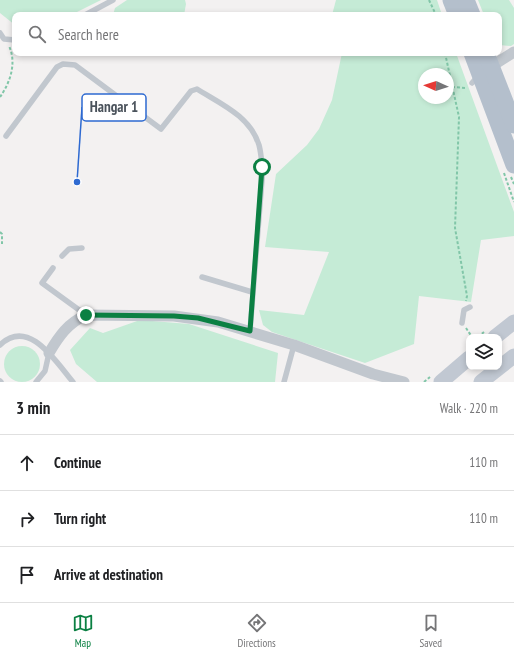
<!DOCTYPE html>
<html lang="en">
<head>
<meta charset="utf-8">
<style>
	:root { --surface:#fff; --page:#f2f2f2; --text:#202124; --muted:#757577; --line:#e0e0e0; --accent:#0b8043 }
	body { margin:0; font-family:"PT Sans Narrow",sans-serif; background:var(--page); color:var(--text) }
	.controls { position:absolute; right:12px; bottom:12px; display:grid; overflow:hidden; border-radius:8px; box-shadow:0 2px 6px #0003 }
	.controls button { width:36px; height:36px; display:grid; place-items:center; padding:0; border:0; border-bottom:1px solid var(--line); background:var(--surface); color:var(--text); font:20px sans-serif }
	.compass { position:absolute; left:418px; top:68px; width:36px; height:36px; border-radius:50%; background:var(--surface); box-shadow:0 2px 6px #0003; rotate:273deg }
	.stop { position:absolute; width:12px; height:12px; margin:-9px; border:3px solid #0b8043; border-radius:50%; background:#fff }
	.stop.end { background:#0b8043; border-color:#fff; box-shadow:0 1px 4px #0008 }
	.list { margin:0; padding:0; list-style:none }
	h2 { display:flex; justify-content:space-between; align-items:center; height:52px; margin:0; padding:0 16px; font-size:17px }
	h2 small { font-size:13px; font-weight:400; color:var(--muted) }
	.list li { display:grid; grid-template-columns:26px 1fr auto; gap:12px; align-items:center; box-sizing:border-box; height:56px; padding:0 16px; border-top:1px solid var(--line) }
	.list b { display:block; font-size:15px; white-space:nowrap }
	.list em { font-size:13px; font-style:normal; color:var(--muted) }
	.icon { flex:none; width:22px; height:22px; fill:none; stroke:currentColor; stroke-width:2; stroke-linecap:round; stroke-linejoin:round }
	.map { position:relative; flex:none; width:514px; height:382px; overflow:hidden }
	.search { position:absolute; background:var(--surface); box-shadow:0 2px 6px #0003; left:12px; right:12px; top:12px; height:44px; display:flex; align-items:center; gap:10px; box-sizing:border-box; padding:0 14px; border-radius:8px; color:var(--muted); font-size:15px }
	.sheet { height:220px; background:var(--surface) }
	nav { display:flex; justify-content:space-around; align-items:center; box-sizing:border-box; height:56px; border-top:1px solid var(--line); background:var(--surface); font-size:11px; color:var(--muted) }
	nav a { display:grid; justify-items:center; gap:2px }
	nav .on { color:var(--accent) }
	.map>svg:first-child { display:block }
	.green { fill:#c5ebd6; fill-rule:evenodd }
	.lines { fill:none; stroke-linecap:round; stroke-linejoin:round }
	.path { stroke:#81c6a8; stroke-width:2; stroke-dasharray:3 2; stroke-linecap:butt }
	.lane { stroke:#c1c7ce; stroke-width:5.5 }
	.street { stroke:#c1c7ce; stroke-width:11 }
	.secondary { stroke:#c1c8d2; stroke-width:15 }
	.primary { stroke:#b4bfcc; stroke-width:17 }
	.route { stroke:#0b8043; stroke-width:5 }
	.leader { fill:none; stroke:#2e6ad1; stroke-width:1.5 }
	.callout-dot { fill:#2e6ad1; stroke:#fff; stroke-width:1.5 }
	.callout { fill:#fff; stroke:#2e6ad1; stroke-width:1.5 }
	.callout-label { font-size:15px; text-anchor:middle; font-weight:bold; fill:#4b535c }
</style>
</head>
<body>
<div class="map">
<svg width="514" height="382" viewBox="0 0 514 382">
	<rect width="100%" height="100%" fill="#f3f1f1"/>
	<g class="green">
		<polygon points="0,0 101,0 71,15 15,15 15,25 0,13"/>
		<polygon points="127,0 185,0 186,4 184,15 113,15 115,8"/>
		<polygon points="336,0 437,0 442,15 332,15"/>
		<polygon points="478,0 509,0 514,8 514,44 511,46 499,45 499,15 484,15"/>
		<path d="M342,53H456L514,212V236L481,240L471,302L419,296L414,344L365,363L272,332L263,325L259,310L304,315L329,252L265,247L276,174L307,145L319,129L332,100ZM424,74H448V98H424Z"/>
		<polygon points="140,320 189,324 278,353 275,382 97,382 76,364 70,350 90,328 103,333"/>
		<circle cx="22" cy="364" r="18"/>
	</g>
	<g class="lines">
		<g class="path">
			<polyline points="429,0 436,15"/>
			<polyline points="445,53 459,117 455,228 467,296 466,301"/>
			<polyline points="452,87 466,88"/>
			<path d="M0,97C10,83 17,63 9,46"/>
			<polyline points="504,173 514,202"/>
			<polyline points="511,177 514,184"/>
			<polyline points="0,232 2,234 2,244"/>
			<polyline points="466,328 472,337"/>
			<polyline points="478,337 484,332"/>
			<polyline points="424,382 430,377"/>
		</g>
		<g class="lane">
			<polyline points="85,15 113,0"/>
			<polyline points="0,33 4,39 15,40"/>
			<polyline points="472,83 478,76"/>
			<path d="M6,136L57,67L63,64L75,65L161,129L191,91L197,89C221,104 250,116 259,145C261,152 261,160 263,167L250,331"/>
			<polyline points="62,256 69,249 82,248"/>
			<polyline points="53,268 42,283 86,315"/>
			<polyline points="202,277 252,292"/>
			<polyline points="462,323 464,310 470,307"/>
			<path d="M0,345C29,317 56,362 73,382"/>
			<polyline points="0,381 1,382"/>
			<polyline points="36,382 45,371 49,353"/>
			<polyline points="284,382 294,345"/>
		</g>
		<g class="street">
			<polyline points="487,69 514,52"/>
			<path d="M49,353C59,336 68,323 86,315L174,316L218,322L294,345L373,374L404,382"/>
		</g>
		<g class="secondary">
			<polyline points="495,337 514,322"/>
			<polyline points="441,382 469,358"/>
			<polyline points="481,382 514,356"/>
		</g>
		<g class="primary">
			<polyline points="451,0 457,15"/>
			<polyline points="466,0 472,15"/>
			<polyline points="472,53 514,165"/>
			<polyline points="486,53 514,125"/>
		</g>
	</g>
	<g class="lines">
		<polyline class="route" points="86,315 174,316 198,318 250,331 262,167"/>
	</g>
	<path class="leader" d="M77 182L82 107"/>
	<circle class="callout-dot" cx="77" cy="182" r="4"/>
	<rect class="callout" x="82" y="94" width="64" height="27" rx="4"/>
	<g class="callout-label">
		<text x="114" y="112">Hangar 1</text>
	</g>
</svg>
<div class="controls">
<button><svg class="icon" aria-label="layers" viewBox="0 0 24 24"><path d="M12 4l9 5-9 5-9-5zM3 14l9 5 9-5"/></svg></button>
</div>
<svg class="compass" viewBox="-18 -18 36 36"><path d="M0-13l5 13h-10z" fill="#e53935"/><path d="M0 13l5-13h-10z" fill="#757577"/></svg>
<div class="stop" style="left:262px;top:167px"></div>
<div class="stop end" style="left:86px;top:315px"></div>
<div class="search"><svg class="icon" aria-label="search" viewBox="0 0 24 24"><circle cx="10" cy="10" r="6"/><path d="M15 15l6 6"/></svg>Search here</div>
</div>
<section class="sheet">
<h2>3 min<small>Walk · 220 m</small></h2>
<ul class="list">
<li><svg class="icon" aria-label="ahead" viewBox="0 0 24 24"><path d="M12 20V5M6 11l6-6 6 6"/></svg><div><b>Continue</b></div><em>110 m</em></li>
<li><svg class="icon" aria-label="right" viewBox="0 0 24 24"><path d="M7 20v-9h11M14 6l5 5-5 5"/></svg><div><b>Turn right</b></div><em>110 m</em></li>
<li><svg class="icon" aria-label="arrive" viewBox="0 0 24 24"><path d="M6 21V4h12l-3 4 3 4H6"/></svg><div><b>Arrive at destination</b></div></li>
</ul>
</section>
<nav>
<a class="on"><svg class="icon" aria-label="map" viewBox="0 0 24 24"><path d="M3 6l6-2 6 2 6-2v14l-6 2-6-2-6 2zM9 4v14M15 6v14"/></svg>Map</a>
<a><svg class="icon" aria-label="directions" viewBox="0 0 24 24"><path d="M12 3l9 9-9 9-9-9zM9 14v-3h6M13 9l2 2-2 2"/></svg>Directions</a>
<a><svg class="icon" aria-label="saved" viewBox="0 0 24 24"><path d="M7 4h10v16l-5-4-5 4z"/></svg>Saved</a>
</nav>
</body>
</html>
